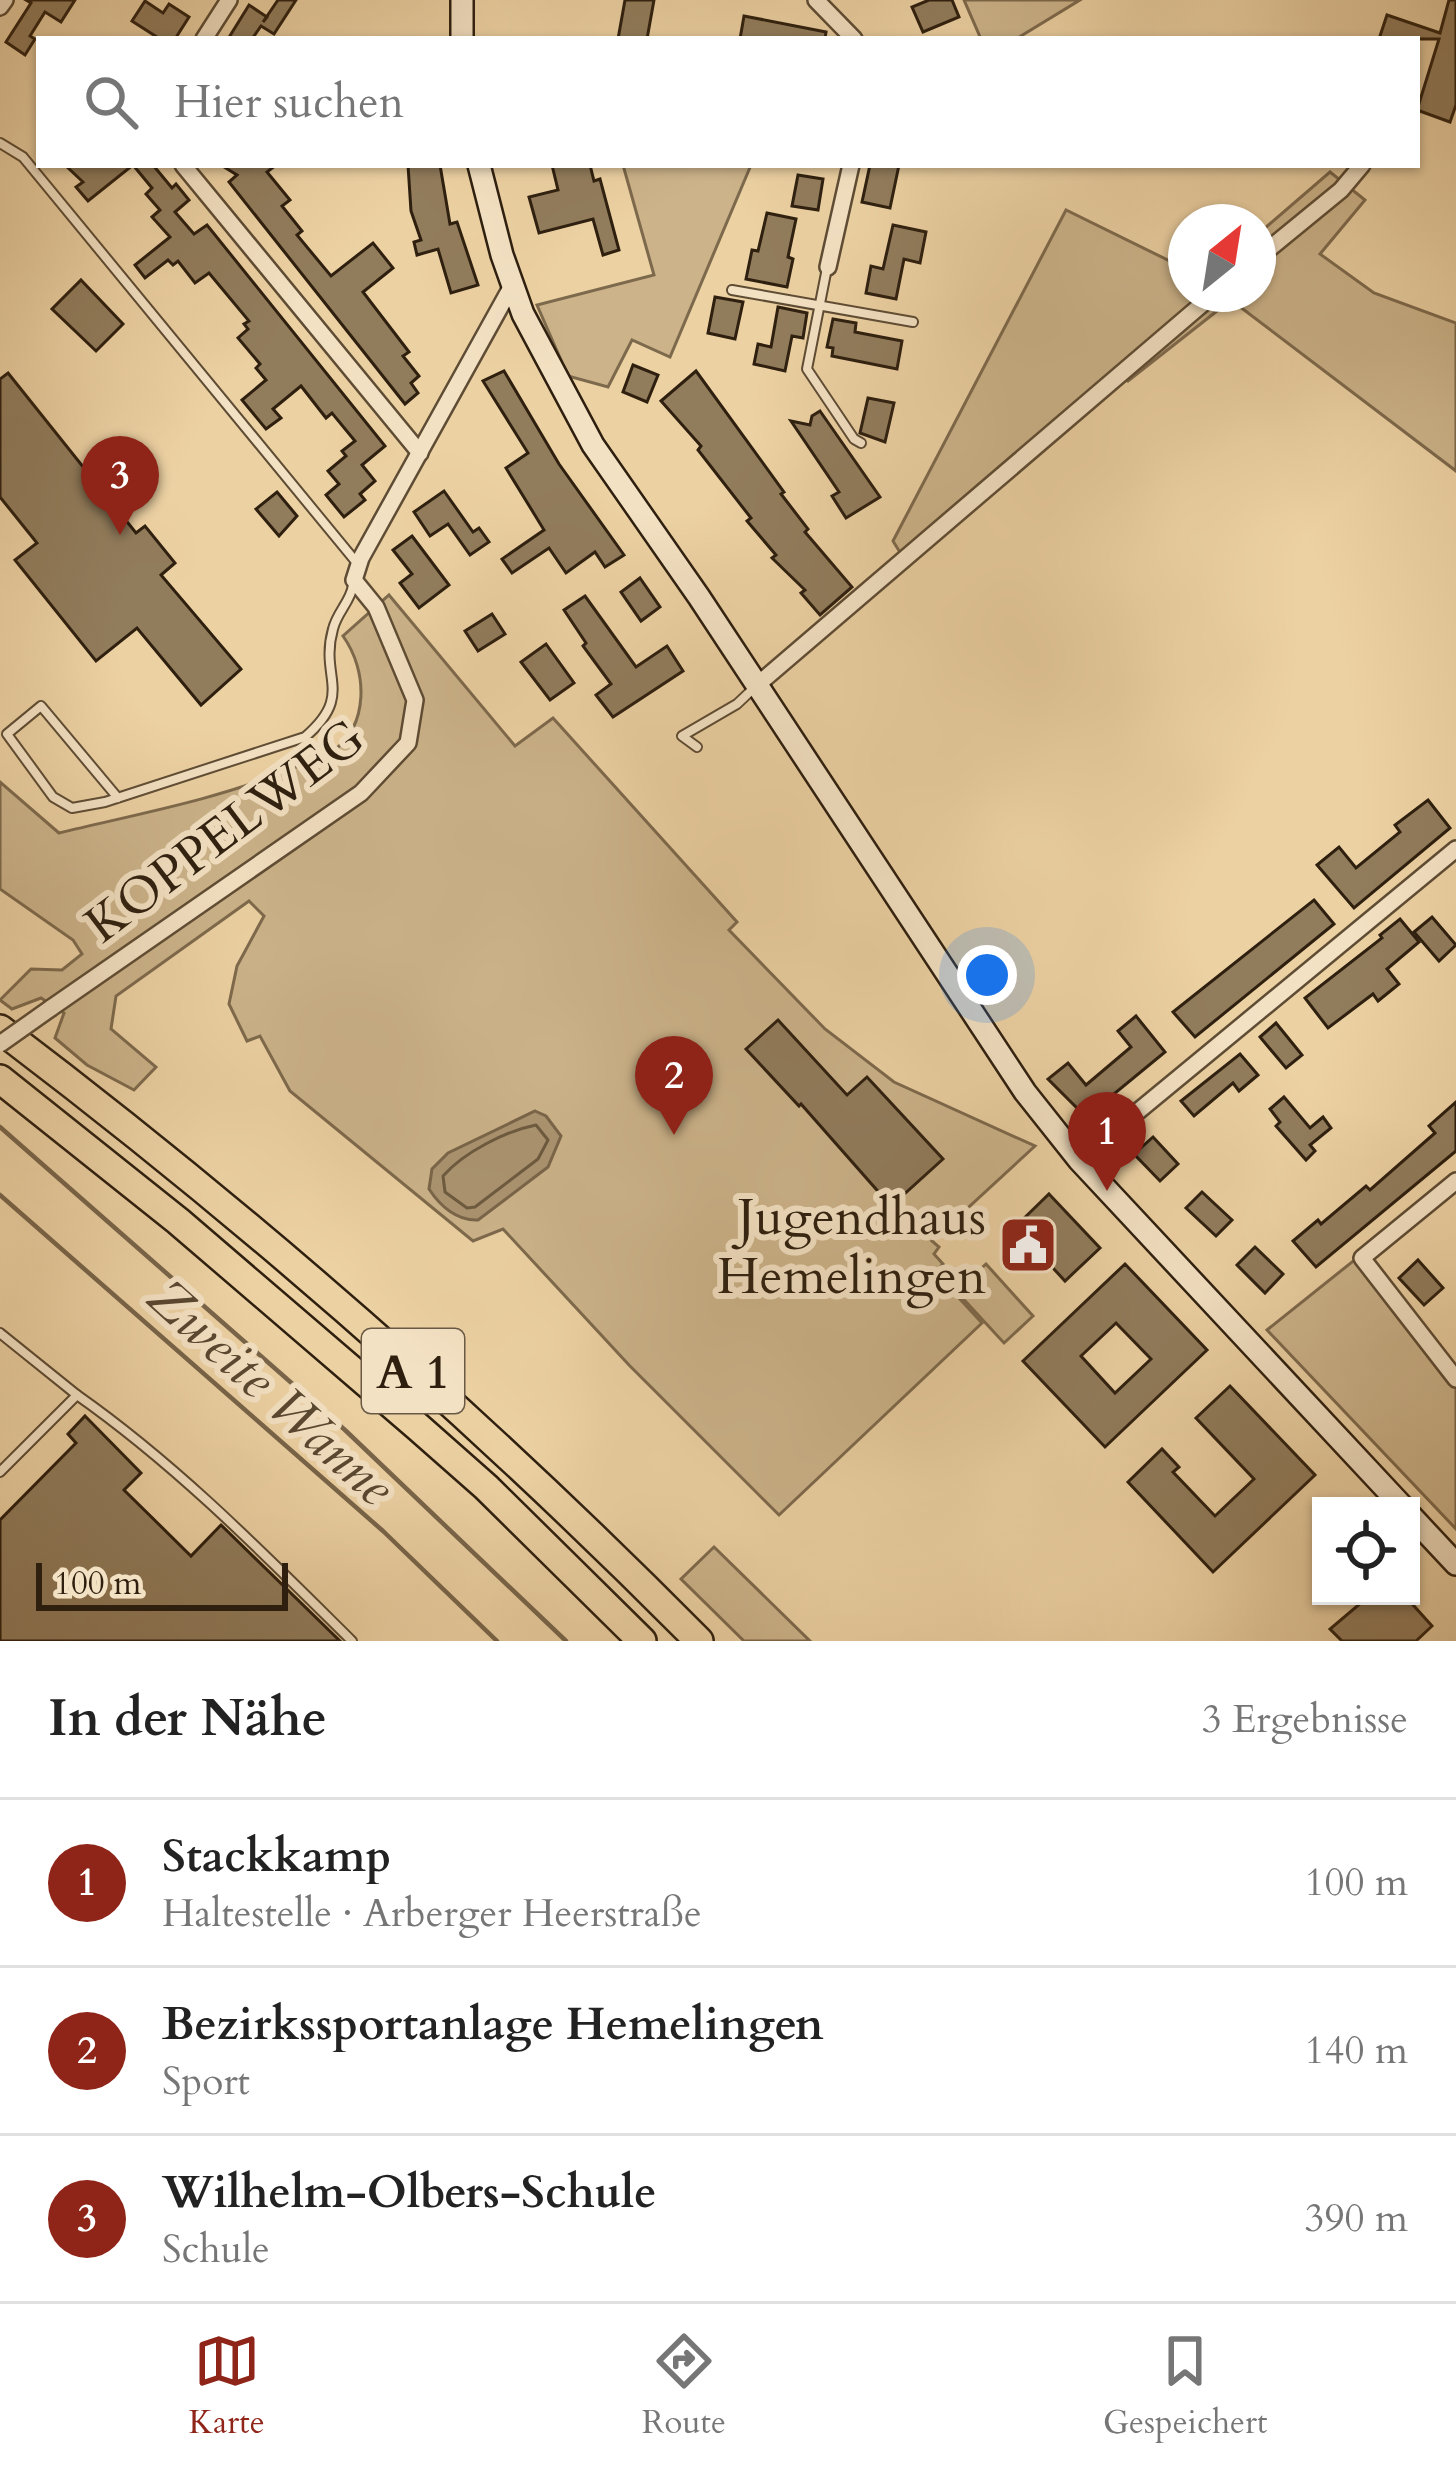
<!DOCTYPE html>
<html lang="de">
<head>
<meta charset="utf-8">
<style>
	:root { --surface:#fff; --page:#f6f6f6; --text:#222; --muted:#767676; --line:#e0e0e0; --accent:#8f2418 }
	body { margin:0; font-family:Cardo,serif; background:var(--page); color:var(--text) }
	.controls { position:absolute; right:36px; bottom:36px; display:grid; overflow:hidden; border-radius:0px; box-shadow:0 3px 9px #0004 }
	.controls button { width:108px; height:108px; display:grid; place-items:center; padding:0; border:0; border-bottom:3px solid var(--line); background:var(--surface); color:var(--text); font:60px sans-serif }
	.compass { position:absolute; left:1168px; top:204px; width:108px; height:108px; border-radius:50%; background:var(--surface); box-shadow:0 3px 9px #0004; rotate:30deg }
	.scale { position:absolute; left:36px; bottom:30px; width:252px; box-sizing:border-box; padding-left:12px; border:6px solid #2e1f0f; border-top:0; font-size:33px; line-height:42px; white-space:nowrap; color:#2e1f0f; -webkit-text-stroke:9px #f3e1c3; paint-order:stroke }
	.you { position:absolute; left:987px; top:975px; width:42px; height:42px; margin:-30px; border:9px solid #fff; border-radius:50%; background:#1a73e8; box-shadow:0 0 0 18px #1a73e833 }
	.badge { display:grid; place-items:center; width:78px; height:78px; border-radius:50%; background:var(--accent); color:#fff; font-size:39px; font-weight:700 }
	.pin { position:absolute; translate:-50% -99px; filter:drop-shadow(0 3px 6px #0008) }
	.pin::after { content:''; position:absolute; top:63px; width:42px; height:36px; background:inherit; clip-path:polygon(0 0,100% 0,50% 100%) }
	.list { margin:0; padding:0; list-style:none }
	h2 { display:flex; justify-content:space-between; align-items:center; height:156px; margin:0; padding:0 48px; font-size:51px }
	h2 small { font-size:39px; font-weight:400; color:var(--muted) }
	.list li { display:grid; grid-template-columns:78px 1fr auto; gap:36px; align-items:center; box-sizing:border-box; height:168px; padding:0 48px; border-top:3px solid var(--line) }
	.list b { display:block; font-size:45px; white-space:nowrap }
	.list p { margin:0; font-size:39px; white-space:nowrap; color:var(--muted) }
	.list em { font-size:39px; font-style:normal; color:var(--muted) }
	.icon { flex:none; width:66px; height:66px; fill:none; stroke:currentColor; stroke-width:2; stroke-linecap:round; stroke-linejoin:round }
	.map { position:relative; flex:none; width:1456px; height:1641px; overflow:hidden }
	.search { position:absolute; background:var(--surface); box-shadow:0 3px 9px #0004; left:36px; right:36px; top:36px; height:132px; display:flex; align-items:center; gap:30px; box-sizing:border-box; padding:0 42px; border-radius:0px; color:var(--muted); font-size:45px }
	.sheet { height:660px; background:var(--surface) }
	nav { display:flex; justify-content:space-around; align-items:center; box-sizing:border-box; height:168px; border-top:3px solid var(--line); background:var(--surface); font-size:33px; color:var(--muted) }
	nav a { display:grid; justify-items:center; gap:6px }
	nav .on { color:var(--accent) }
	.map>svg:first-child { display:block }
	.green { fill:#ccb38a; stroke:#7d694c; stroke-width:3 }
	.water { fill:#ab9471; stroke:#79654a; stroke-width:3 }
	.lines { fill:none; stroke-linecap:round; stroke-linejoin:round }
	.shore { stroke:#6c5a40; stroke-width:3 }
	.stream { stroke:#79654a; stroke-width:4.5 }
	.building { fill:#917c5c; stroke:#2e1f0f; stroke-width:3; fill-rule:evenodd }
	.service-casing { stroke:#5e4c34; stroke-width:12 }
	.minor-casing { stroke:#5e4c34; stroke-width:20 }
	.secondary-casing { stroke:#2e1f0f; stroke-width:26 }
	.motorway-casing { stroke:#2e1f0f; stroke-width:32 }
	.service { stroke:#f3e1c3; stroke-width:8 }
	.minor { stroke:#f3e1c3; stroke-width:15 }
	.secondary { stroke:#f3e1c3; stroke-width:21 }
	.motorway { stroke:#ecd1a3; stroke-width:27 }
	.minor-bridge-casing { stroke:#5e4c34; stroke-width:20; stroke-linecap:butt }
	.minor-bridge { stroke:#f3e1c3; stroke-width:15 }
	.labels { text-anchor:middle; stroke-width:12; stroke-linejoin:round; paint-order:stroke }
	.shield { fill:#f3e1c3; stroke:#695945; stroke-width:3 }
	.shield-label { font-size:48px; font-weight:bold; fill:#2e1f0f }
	.street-label { font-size:51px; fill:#2e1f0f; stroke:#f3e1c3 }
	.poi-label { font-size:51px; fill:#2e1f0f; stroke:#f3e1c3; text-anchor:end }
	.water-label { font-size:54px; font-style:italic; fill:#5a4831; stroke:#f3e1c3 }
</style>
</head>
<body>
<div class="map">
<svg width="1456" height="1641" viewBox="0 0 1456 1641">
	<rect width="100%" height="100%" fill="#ecd1a3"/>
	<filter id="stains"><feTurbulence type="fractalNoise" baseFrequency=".00167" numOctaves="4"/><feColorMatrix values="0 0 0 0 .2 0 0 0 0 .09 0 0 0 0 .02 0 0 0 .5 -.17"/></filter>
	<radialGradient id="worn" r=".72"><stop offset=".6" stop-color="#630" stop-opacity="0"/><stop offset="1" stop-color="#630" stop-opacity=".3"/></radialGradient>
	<g class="green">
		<polygon points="964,0 1080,0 1016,39 981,39"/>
		<polygon points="623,165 751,165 670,357 632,340 608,387 568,376 537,305 654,275"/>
		<polygon points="1330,172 1365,200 1320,254 1374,293 1456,323 1456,471 1231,300 1128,381 1115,368 901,554 893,541 1066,210 1186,269 1186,294 1258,294 1258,234"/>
		<path d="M389,595L515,746L553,718L737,922L729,930L825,1029L894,1082L1035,1146L932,1241L939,1247L934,1254L943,1264L935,1272L982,1323L779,1515L629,1365L503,1229L473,1241L290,1091L260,1036L247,1041L229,1004L237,966L264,916L249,901L116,996L111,1029L156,1067L134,1090L87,1065L55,1038L64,1013L41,998L12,1009L0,1000L31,969L62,970L82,954L73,940L0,889V782L59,833C137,814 216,800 291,769C304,764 321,760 333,751C369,725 368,671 343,636Z"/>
		<polygon points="1362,1254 1456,1370 1456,1529 1267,1330"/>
		<polygon points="986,1264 1033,1316 1004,1343 956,1291"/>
		<polygon points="714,1547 810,1641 744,1641 681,1579"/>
	</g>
	<path class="water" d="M535,1111L546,1116L561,1136L548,1167L478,1220C457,1221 440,1206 429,1189L432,1169L448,1153Z"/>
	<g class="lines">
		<path class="shore" d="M536,1125L548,1140L538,1159L475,1207L467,1208L445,1192L443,1176C464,1152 506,1131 536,1125Z"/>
		<g class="stream">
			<polyline points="0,1127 345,1430 566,1641"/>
			<polyline points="0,1195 383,1531 497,1641"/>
		</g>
	</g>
	<g class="building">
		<polygon points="26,0 75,0 61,22 45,12 30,36 35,39 25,55 6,42 31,3"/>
		<polygon points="278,0 296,0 274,34 261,26 252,39 228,39 249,5 267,17 263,22"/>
		<polygon points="625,0 654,0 647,39 618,39"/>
		<polygon points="929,0 952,0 959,17 923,32 912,7"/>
		<polygon points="1449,0 1456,0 1456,105 1450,122 1417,110 1439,39 1379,39 1387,15 1440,33"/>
		<polygon points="145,1 163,13 169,4 189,17 175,39 160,39 132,21"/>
		<polygon points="744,16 826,32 825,39 740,39"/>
		<polygon points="65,165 133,165 88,201 76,187 83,182"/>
		<polygon points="133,165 153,165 172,188 176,184 189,200 175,212 194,234 207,225 385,446 362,465 375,481 360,494 365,500 344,517 326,495 339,484 328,471 346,456 342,451 355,441 332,413 326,418 301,386 273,409 281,418 266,429 242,400 266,380 256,368 260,364 238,338 248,329 244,324 249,321 209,273 195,283 178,261 173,265 168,260 145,278 135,265 170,237 152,217 160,210 146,194 152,188"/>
		<polygon points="221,165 276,165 267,172 290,200 282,206 302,231 297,235 331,276 373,243 393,268 363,292 409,352 403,356 419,376 411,383 418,393 405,404 229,182 237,175"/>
		<polygon points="408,165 440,165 450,224 457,222 478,285 451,293 438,249 417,255 414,242 421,240 411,211"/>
		<polygon points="552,165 590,165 594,181 600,179 619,250 603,255 593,219 539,233 529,197 558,190"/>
		<polygon points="870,165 899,165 890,208 862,202"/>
		<polygon points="798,175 823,179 818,210 792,206"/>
		<polygon points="767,213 796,219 788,257 793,259 787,287 746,279 752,250 758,251"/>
		<polygon points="893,225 926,232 920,263 904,259 896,299 866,293 871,266 883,269"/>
		<polygon points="81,280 123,324 96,351 52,309"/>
		<polygon points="715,297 743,302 735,339 708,333"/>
		<polygon points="778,307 807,313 803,338 792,336 785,371 754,364 758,344 771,347"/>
		<polygon points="833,319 856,323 855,332 902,341 897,369 832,356 833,348 827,347"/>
		<polygon points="633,365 658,375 647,402 623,392"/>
		<polygon points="504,371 559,464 624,555 605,567 595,552 566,573 549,548 512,573 502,559 544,530 506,468 528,453 483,381"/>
		<polygon points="696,371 784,492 781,494 808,529 805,532 852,587 820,615 801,593 805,590 772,558 776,555 747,521 751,518 698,450 701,446 661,401"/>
		<polygon points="8,373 136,533 145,526 175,563 161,575 241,669 201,705 137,628 96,661 15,560 37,543 0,497 0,379"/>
		<polygon points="868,398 894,403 885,442 860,433"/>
		<polygon points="820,411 880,497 846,518 832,496 839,492 791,421 810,425 812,416"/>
		<polygon points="444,491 473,532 479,528 489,542 470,555 448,524 430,536 414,512"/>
		<polygon points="277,492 297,516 279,536 256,509"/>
		<polygon points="412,536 449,585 419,608 400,583 412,574 393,550"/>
		<polygon points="640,578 660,607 641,621 621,592"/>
		<polygon points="585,596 636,667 667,646 683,671 613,717 596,695 611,684 583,646 586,643 564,610"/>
		<polygon points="492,614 505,634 478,651 465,631"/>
		<polygon points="546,644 574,683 550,700 521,662"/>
		<polygon points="1428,800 1450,828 1354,908 1317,865 1339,847 1356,868 1400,832 1395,825"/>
		<polygon points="1314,900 1334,924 1195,1037 1173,1012"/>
		<polygon points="1432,917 1456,945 1439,961 1414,932"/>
		<polygon points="1400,919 1419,942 1387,969 1399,984 1378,1001 1373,994 1328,1028 1305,998 1382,938 1380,935"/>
		<polygon points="1136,1016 1165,1052 1086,1117 1048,1079 1068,1063 1086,1085 1131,1047 1118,1031"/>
		<polygon points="778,1020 847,1095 867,1077 943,1159 891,1206 801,1104 799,1106 746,1049"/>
		<polygon points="1276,1023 1302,1055 1286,1068 1260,1037"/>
		<polygon points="1240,1054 1258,1075 1239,1091 1233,1083 1194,1116 1181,1101"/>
		<polygon points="1284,1097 1310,1128 1323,1117 1331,1128 1310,1145 1315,1151 1306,1160 1276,1126 1280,1122 1270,1109"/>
		<polygon points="1456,1102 1456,1151 1316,1267 1293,1241 1318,1220 1321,1224 1366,1186 1370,1190 1435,1133 1429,1126"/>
		<polygon points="1153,1137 1178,1164 1160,1181 1134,1154"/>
		<polygon points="1202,1192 1232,1220 1216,1236 1186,1208"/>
		<polygon points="1049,1194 1100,1248 1065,1281 1015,1227"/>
		<polygon points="1255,1247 1283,1274 1265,1293 1237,1265"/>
		<polygon points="1418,1260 1443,1288 1424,1305 1399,1278"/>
		<path d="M1125,1264L1207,1350L1105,1447L1023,1361ZM1116,1323L1151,1359L1115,1393L1081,1356Z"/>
		<polygon points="1230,1386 1315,1475 1213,1572 1128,1482 1162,1449 1179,1467 1173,1472 1215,1516 1254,1479 1196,1418"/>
		<polygon points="85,1416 141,1473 124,1490 191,1556 221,1525 340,1641 0,1641 0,1520 76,1443 68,1434"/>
		<polygon points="1369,1596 1405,1596 1432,1626 1416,1641 1342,1641 1330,1629"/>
	</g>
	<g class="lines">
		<defs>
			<g id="service">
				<polyline points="0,143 23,157 357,563"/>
				<polyline points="827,268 807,369 854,439 861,443"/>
				<polyline points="732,290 913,322"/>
				<polyline points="697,747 682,736 737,704 755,687"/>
				<path d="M118,798L41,706L7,734L53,797L72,808L105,802L305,737C355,694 319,678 333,629C337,612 351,601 353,585"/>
				<polyline points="0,1333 77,1395 0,1472"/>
				<path d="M77,1395C178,1466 264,1554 352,1641"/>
			</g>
			<g id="minor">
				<polyline points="816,0 854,39"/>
				<polyline points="0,7 5,0"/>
				<polyline points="204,39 229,0"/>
				<polyline points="183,165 420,453"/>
				<polyline points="1258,258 1341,190 1362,165"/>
				<polyline points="828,267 851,165"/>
				<polyline points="756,686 1214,294"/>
				<polyline points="51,1008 361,793 408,743 415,700 376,607 354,580 361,558 513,284"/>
				<polyline points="1079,1160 1456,849"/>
				<polyline points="1456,1181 1362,1258 1456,1379"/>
			</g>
			<g id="secondary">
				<polyline points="462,0 462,39"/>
				<polyline points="479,165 502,255 523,314 593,445 699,597 1025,1092 1079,1160 1402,1506"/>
				<polyline points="1411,1516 1456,1564"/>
			</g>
			<g id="motorway">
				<path d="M0,1029C247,1216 481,1421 699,1641"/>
				<polyline points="0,1079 178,1221 418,1427 486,1487 642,1641"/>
			</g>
		</defs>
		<use href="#service" class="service-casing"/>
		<use href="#minor" class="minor-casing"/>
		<use href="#secondary" class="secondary-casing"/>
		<use href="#motorway" class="motorway-casing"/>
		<use href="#service" class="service"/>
		<use href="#minor" class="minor"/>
		<use href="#secondary" class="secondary"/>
		<use href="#motorway" class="motorway"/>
		<defs>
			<polyline id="minor-bridge" points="0,1044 51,1008"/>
		</defs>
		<use href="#minor-bridge" class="minor-bridge-casing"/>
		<use href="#minor-bridge" class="minor-bridge"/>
	</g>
	<defs>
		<symbol id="civic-square" viewBox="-11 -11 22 22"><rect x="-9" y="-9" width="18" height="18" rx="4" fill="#8f2418" stroke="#f3e1c3"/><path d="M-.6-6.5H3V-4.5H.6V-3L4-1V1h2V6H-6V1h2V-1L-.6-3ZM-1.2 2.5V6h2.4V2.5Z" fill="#fff"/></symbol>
	</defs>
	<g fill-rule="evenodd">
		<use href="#civic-square" x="995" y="1212" width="66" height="66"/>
	</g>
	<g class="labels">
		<rect class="shield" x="362" y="1329" width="102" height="84" rx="9"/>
		<g class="shield-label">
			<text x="413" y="1388">A 1</text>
		</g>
		<g class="street-label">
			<text transform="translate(224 830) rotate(-37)" y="18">KOPPELWEG</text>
		</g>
		<g class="poi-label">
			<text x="986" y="1234">Jugendhaus<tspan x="986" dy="59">Hemelingen</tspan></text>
		</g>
		<g class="water-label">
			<text transform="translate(272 1391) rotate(42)" y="19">Zweite Wanne</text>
		</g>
	</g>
	<rect width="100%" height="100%" filter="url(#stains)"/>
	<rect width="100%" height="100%" fill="url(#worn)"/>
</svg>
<div class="controls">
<button><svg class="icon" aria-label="locate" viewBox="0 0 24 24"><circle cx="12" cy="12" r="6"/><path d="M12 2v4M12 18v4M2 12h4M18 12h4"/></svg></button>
</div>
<svg class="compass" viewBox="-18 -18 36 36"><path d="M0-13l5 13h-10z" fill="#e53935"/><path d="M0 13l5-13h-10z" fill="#767676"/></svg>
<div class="scale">100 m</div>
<div class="you"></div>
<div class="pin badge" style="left:1107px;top:1191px">1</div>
<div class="pin badge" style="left:674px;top:1135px">2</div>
<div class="pin badge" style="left:120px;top:535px">3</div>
<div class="search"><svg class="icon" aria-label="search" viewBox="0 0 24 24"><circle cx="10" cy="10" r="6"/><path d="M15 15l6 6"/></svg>Hier suchen</div>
</div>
<section class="sheet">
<h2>In der Nähe<small>3 Ergebnisse</small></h2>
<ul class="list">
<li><span class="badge">1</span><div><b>Stackkamp</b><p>Haltestelle · Arberger Heerstraße</p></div><em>100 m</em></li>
<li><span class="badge">2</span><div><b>Bezirkssportanlage Hemelingen</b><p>Sport</p></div><em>140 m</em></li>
<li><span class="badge">3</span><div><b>Wilhelm-Olbers-Schule</b><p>Schule</p></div><em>390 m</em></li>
</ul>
</section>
<nav>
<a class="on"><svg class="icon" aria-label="map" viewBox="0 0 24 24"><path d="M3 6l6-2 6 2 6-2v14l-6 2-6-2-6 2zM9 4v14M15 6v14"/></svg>Karte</a>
<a><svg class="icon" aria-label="directions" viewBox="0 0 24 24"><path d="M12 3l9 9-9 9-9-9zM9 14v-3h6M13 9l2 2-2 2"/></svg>Route</a>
<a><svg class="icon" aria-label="saved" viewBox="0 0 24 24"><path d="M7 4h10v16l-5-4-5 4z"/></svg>Gespeichert</a>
</nav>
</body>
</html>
